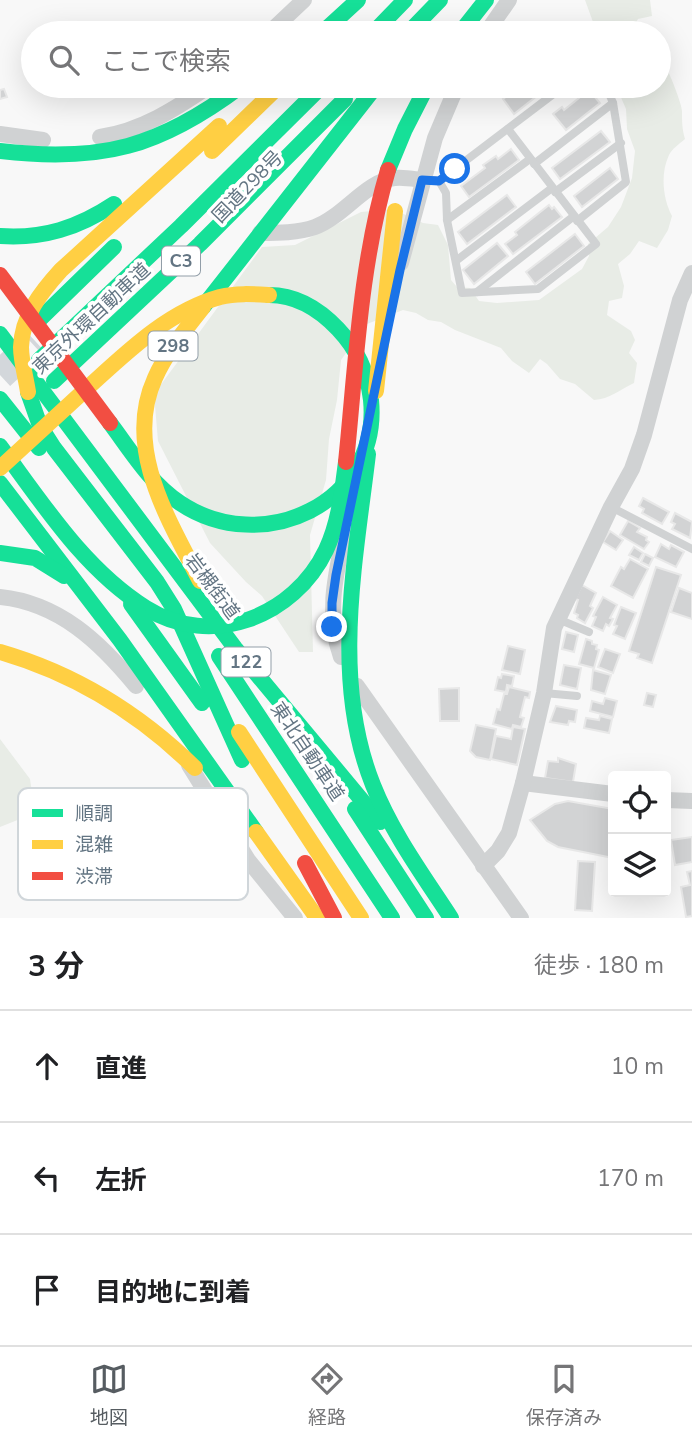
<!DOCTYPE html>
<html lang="ja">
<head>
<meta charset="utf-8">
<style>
	:root { --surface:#fff; --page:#f6f6f6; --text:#202124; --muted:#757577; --line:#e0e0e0; --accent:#565c61 }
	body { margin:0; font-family:"Nunito Sans","Noto Sans JP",sans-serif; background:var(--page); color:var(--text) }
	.controls { position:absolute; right:21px; bottom:21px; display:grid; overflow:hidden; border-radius:7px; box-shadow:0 7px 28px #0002 }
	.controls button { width:63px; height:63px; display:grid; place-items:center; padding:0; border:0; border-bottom:2px solid var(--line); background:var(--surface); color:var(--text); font:35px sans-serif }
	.stop { position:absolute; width:21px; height:21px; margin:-16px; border:5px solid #1a73e8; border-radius:50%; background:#fff }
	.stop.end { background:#1a73e8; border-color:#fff; box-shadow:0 2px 7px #0008 }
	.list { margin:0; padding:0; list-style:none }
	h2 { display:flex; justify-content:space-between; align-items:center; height:91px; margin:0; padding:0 28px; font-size:30px }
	h2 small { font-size:23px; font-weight:400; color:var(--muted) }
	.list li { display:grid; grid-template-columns:46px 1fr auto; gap:21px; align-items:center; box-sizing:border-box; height:112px; padding:0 28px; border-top:2px solid var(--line) }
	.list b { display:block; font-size:26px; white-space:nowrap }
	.list em { font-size:23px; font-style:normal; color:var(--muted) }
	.icon { flex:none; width:38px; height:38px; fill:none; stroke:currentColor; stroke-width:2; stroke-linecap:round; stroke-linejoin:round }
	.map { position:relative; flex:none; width:692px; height:918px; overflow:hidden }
	.search { position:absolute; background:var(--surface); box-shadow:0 7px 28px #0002; left:21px; right:21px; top:21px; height:77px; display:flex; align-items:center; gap:18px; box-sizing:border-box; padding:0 24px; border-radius:38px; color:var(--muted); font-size:26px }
	.sheet { height:427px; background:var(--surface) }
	nav { display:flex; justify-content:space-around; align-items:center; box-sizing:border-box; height:98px; border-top:2px solid var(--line); background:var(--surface); font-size:19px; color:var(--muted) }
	nav a { display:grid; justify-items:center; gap:4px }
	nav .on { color:var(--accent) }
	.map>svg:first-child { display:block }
	.green { fill:#e8ece6 }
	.building { fill:#d2d3d4; stroke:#e8e8e8; stroke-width:2 }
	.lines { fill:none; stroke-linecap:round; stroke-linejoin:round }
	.highway-tunnel { stroke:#d3d7db; stroke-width:30; stroke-dasharray:30 15; stroke-linecap:butt }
	.lane { stroke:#d0d2d3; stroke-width:8 }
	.street { stroke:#d0d2d3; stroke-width:16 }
	.fast { stroke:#16e098; stroke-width:16 }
	.slow { stroke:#ffcf43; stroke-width:16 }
	.jam { stroke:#f24e42; stroke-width:16 }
	.route { stroke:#1a73e8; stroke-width:9 }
	.labels { text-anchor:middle; stroke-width:7; stroke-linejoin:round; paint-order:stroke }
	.shield { fill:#fff; stroke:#929ea8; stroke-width:2 }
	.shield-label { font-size:18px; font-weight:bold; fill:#637583 }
	.street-label { font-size:19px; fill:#637583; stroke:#fff }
	.key { fill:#fff; stroke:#d0d6da; stroke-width:2 }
	.key-label { font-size:19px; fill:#637583 }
</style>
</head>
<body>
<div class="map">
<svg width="692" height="918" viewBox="0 0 692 918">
	<rect width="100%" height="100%" fill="#f8f8f8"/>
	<g class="green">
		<polygon points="585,0 650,0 652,16 638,19 630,33 597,33"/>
		<path d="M659,63L664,64C669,71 682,104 682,111C682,121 682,129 685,139C679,144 672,149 669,155C660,174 663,199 672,216L668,230L657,248L639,241L630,254L618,264L624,286L622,298L609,301L607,315L631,331L635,340L629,353L637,363L634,383C619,390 610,399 594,400L575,384L560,379L547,364L540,359L529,373L512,361L501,348L455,330L441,322L428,320L416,313L403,310L367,324L341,360L337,400L329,439L326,480L310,535L313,652H299L262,596L246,582L210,543L158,441L154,394L262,247L295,245L361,212L393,209L423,223L438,225L448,245L451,280L457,287L470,288L479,301L497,303L539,300L582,269L589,256L588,244L608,227L621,207L632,178L635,151L627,129L626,109L616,86H659Z"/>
		<polygon points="0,739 30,779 35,813 0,827"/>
	</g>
	<g class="building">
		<polygon points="520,86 547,88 514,114 503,99"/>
		<polygon points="4,89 7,97 0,99 0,90"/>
		<polygon points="589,90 600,103 566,130 553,114 562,107 564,110"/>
		<polygon points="601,131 610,142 560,179 552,168"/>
		<polygon points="511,149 519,160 469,197 461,186 485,168 483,165 496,156 498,159"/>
		<polygon points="610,168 618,179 582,207 574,196"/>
		<polygon points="507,195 516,207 467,244 458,232"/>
		<polygon points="549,205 552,209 554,207 562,217 513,254 505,244 517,235 515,232"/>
		<polygon points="575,234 584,246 535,284 526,272"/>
		<polygon points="497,243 508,256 474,284 463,270"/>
		<polygon points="643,498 669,512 662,524 642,513 644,509 639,506"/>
		<polygon points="675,513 692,522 690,538 672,529 675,524 671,522"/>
		<polygon points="628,521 640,528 637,532 647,537 646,540 649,542 644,549 620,535"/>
		<polygon points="610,531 623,540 616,550 603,542"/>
		<polygon points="661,544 669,549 671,545 684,552 676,567 655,557"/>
		<polygon points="634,547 643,553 639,560 629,555"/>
		<polygon points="645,554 653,558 649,566 641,562"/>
		<polygon points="630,559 648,569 633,598 611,586 621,567 624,569"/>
		<polygon points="656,567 681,575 652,663 637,658 639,654 629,651"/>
		<polygon points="582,585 596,593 590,606 593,608 585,623 577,618 578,615 574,613 578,600 575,599"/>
		<polygon points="679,588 692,593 692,619 671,612"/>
		<polygon points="603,597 617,605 610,618 613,619 609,626 606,624 603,631 592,626 596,617 593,616"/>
		<polygon points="621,607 636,613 625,639 613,634 617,626 614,625"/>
		<polygon points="566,632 578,635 574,652 562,649"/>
		<polygon points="586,639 592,641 592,644 597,645 596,649 599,650 594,668 579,664"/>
		<polygon points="508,646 525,650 520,674 502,670"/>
		<polygon points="605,649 620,654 613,673 598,667"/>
		<polygon points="564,665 581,668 577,689 560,685"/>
		<polygon points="593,670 611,675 605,694 591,690"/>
		<polygon points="502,674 514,676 512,686 507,685 506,692 495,690 498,677 501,678"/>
		<polygon points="509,687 530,692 529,698 525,697 520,717 524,718 521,727 513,725 512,729 493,724 497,709 500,710 504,694 507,694"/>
		<polygon points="459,688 459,721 440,721 439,689"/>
		<polygon points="647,693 656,695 653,707 644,705"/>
		<polygon points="605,698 617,701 613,717 590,711 592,701 603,704"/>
		<polygon points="556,706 577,710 575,722 569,721 568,725 550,722"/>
		<polygon points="600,716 612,719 609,733 584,728 586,718 599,720"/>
		<polygon points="476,725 496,729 490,760 476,757 470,751"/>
		<polygon points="513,727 525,729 517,765 491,759 496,736 511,739"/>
		<polygon points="558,758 576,764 573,782 545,778 548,761 558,762"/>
		<polygon points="568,801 613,809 613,858 558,847 547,841 530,820 555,804"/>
		<polygon points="692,837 692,862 675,865 671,840"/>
		<polygon points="578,861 595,862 592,911 575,910"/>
		<polygon points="692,871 692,916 686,917 681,887 690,885 687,872"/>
	</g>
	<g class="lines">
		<polyline class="highway-tunnel" points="0,375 36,342"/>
		<g class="lane">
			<polyline points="534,164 613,103"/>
			<polyline points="434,180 439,181 564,86"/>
			<polyline points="439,181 446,193 447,220 462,293 538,289 596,244 508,129"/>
			<polyline points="555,192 621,143"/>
			<polyline points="447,220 530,159"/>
			<polyline points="577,221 626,182 613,103 606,86"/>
			<polyline points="457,260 552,188"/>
			<polyline points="477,292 574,216"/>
			<polyline points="611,507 692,549"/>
			<polyline points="558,619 589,632"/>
			<polyline points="544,693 577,696"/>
		</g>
		<g class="street">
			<polyline points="269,33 304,0"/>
			<polyline points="486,33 509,0"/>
			<polyline points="0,134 43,140"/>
			<path d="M100,137C141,131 175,109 209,86"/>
			<path d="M260,233C278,233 298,233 315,227C343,217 367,180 395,178C403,177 414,179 422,180"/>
			<polyline points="401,263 435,138 457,86"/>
			<path d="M0,597C59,603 100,642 136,686"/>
			<path d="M341,657C326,616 335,577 344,535"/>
			<polyline points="357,686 521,918"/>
			<polyline points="189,765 248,860 295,918"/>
			<polyline points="523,783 613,794"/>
			<polyline points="666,800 692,801"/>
			<polyline points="483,866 498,851 509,833 523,783 544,693 554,628 611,507 632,469 644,435 680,300 692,273"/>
		</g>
		<g class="fast">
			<polyline points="322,33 358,0"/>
			<polyline points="373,33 405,0"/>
			<polyline points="408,33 440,0"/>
			<polyline points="460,33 486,0"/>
			<path d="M0,151C101,163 160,147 241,86"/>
			<polyline points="388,170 405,129 427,86"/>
			<path d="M0,236C43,239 78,228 114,204"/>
			<polyline points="203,307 376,86"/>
			<polyline points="39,320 114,247"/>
			<polyline points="0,334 235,648 380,822"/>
			<polyline points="39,360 181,226 322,86"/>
			<polyline points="54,381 200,244 345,99"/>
			<polyline points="28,392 40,426 54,448 157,582 174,609 242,760"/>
			<polyline points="0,399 39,448"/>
			<path d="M110,423C131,451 150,483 180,503C262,558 381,503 371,400C368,373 357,349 338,329C320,310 296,295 269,295"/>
			<path d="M0,446C43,504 84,569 146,608C211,649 294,617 326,550C339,522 342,493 346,462"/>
			<path d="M368,454C355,563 331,680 373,785C392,833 423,875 451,918"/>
			<polyline points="0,483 120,640 256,832"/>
			<polyline points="0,553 35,558 64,576"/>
			<polyline points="131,604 202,703"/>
			<polyline points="219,656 392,918"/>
			<polyline points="355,809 426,918"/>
		</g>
		<g class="slow">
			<polyline points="212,151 279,86"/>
			<polyline points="376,391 395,211"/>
			<path d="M28,392C26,378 21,361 21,347C22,316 41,292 61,270L219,126"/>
			<path d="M0,468C28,442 56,417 84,391C124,355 166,312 220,297C236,293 252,294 269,295"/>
			<path d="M200,581C169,520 123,448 155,378C167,351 186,329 203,307"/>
			<path d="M0,652C76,674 139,713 195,768"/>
			<polyline points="239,732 361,918"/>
			<polyline points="256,832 317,918"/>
		</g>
		<g class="jam">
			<polyline points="0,275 110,423"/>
			<path d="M346,462C356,365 360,264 388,170"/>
			<polyline points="305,863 334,918"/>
		</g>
	</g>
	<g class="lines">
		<polyline class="route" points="332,627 332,603 336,575 400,270 422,180 439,181 455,169"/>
	</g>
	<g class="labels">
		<g class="shield">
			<rect x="162" y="246.5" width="38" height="29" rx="5"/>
			<rect x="148.5" y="331.5" width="49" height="29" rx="5"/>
			<rect x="221.5" y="647.5" width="49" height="29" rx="5"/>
		</g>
		<g class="shield-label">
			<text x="181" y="267">C3</text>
			<text x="173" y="352">298</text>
			<text x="246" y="668">122</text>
		</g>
		<g class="street-label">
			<text transform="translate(247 186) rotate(-46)" y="7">国道298号</text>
			<text transform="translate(91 318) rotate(-43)" y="7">東京外環自動車道</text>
			<text transform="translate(213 586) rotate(53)" y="7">岩槻街道</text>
			<text transform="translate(308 751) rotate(56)" y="7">東北自動車道</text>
		</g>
	</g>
	<rect x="18" y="788" width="230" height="112" rx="10" class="key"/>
	<rect x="32" y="809" width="31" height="8" fill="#16e098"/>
	<rect x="32" y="840" width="31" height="9" fill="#ffcf43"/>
	<rect x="32" y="872" width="31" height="8" fill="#f24e42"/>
	<g class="key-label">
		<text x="75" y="820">順調</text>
		<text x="75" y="851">混雑</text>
		<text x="75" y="883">渋滞</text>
	</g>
</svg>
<div class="controls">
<button><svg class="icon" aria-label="locate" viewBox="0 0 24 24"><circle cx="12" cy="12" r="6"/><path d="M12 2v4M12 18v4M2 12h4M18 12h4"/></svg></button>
<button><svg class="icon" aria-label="layers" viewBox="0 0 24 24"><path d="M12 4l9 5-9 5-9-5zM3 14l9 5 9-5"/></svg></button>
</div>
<div class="stop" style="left:455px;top:169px"></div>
<div class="stop end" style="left:332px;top:627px"></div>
<div class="search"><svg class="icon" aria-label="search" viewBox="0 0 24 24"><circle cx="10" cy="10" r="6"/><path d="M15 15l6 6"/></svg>ここで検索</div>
</div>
<section class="sheet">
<h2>3 分<small>徒歩 · 180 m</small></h2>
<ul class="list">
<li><svg class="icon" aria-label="ahead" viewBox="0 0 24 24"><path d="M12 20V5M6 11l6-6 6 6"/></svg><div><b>直進</b></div><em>10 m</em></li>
<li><svg class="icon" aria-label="left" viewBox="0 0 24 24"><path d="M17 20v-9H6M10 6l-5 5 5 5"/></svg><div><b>左折</b></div><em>170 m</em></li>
<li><svg class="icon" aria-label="arrive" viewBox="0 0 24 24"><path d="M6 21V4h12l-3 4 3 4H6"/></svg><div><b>目的地に到着</b></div></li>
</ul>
</section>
<nav>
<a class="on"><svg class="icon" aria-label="map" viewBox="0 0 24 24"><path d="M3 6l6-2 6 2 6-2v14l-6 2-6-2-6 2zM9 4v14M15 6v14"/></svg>地図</a>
<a><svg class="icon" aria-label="directions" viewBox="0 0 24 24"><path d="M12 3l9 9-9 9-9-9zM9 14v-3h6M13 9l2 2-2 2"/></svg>経路</a>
<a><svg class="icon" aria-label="saved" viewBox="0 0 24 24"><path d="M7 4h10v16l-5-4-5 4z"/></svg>保存済み</a>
</nav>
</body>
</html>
